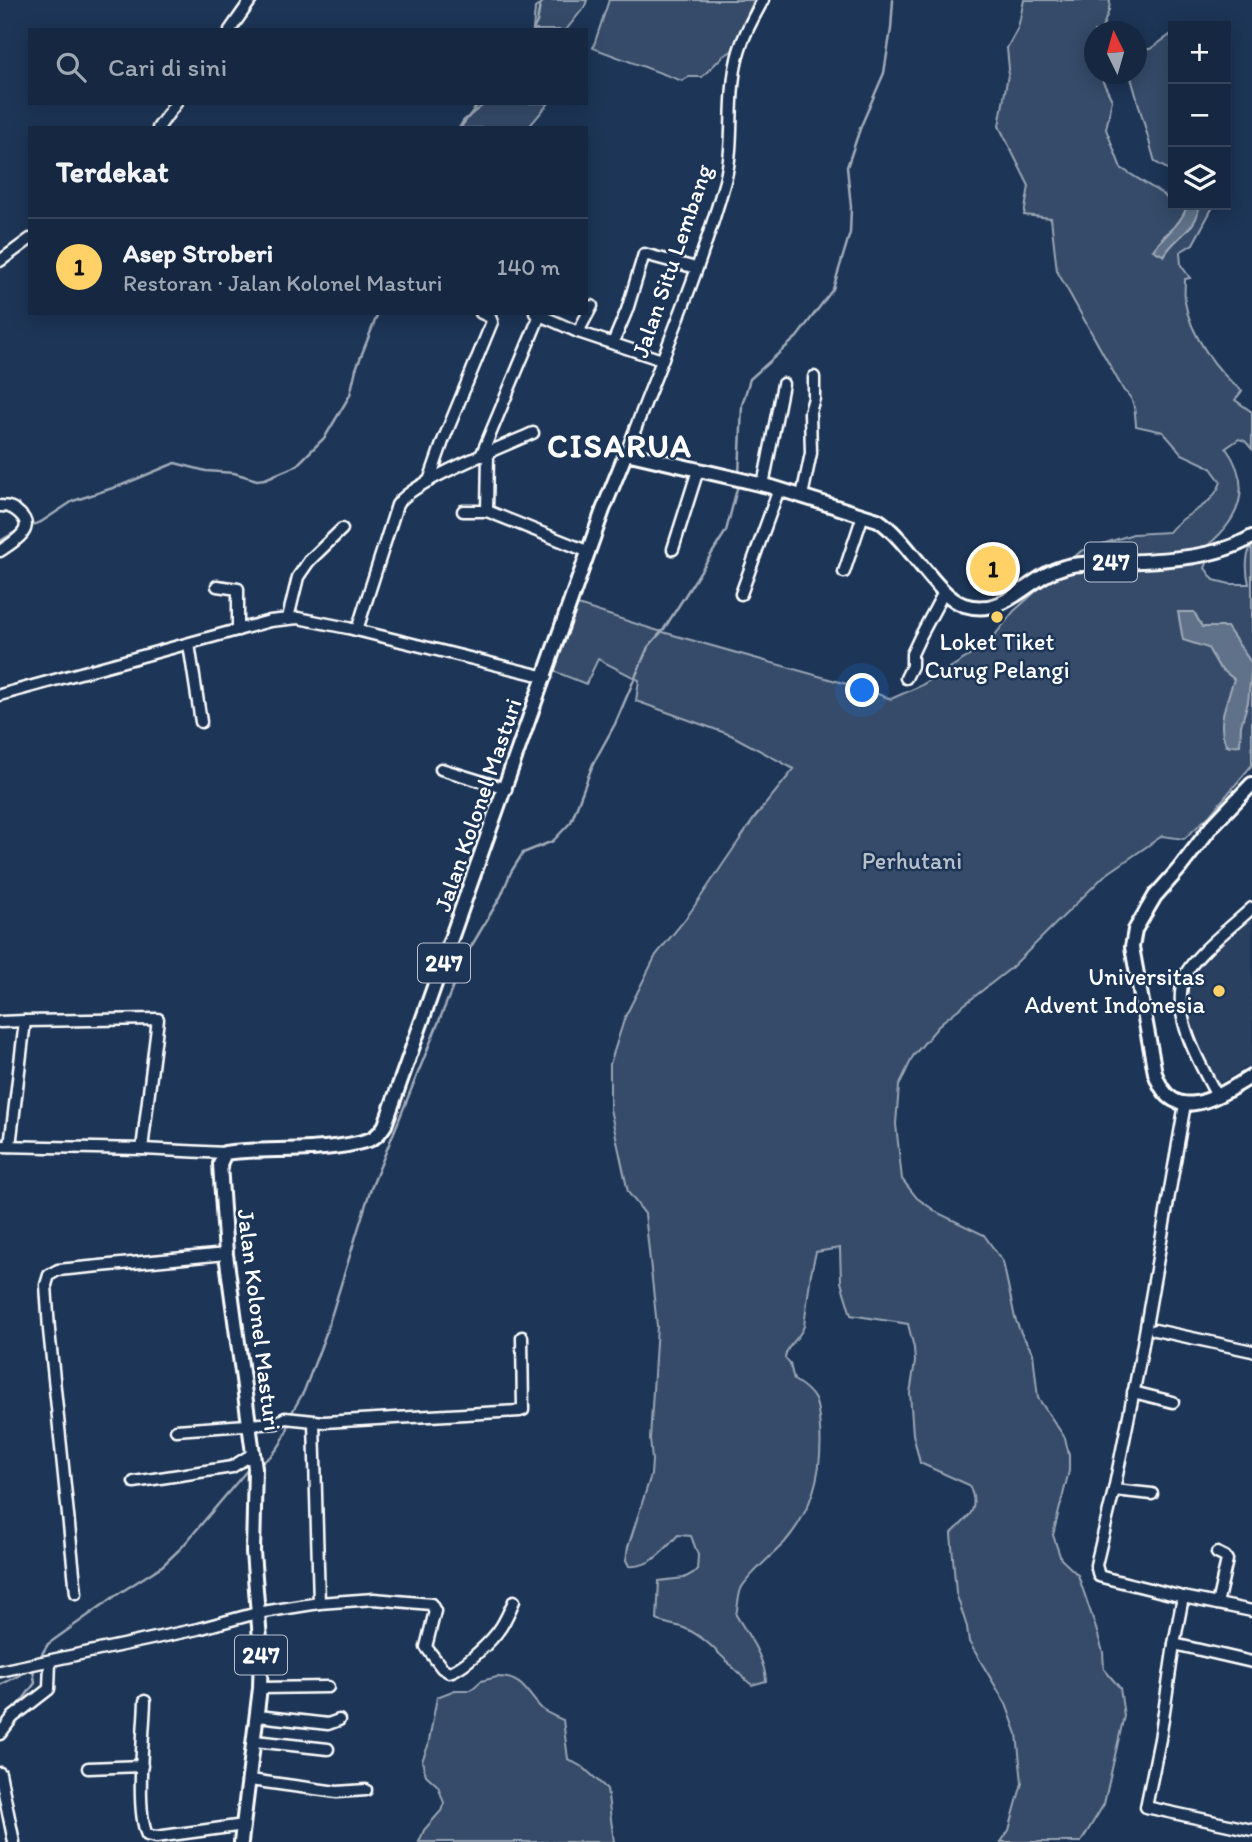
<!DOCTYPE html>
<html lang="id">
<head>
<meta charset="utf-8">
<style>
	:root { --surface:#162841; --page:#23344c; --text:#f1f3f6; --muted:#9ea6b1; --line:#35445a; --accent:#ffd166 }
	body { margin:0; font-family:Itim,sans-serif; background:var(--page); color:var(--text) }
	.controls { position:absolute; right:21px; top:21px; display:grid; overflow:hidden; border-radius:0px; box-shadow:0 4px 18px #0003 }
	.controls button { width:63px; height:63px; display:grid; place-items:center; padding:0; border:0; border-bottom:2px solid var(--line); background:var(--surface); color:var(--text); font:35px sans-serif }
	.compass { position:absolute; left:1084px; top:21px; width:63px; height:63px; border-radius:50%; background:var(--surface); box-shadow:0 4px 18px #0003; rotate:355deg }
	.you { position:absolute; left:863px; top:691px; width:24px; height:24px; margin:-18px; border:5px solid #fff; border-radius:50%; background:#1a73e8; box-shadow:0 0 0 10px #1a73e833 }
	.badge { display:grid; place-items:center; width:46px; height:46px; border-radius:50%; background:var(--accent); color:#111; font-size:23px; font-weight:700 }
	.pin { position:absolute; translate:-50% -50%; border:4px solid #fff; box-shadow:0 2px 7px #0006 }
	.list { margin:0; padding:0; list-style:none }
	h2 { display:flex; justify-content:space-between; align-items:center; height:91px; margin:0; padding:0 28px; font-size:30px }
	h2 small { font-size:23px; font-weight:400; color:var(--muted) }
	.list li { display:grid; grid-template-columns:46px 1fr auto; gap:21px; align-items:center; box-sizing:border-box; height:98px; padding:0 28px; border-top:2px solid var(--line) }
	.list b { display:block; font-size:26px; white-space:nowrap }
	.list p { margin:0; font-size:23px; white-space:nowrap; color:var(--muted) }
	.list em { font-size:23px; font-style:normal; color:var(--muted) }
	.icon { flex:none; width:38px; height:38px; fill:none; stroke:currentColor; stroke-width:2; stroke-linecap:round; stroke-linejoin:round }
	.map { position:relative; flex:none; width:1252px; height:1842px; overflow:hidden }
	.search { position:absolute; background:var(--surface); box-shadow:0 4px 18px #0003; left:28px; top:28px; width:560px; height:77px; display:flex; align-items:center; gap:18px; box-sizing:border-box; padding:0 24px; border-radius:0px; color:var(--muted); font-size:26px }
	.panel { position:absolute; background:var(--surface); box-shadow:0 4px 18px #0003; left:28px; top:126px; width:560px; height:189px; border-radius:0px }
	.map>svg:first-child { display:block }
	.built { fill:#2a4161 }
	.green { fill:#364b69; stroke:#9aa5b4; stroke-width:2; fill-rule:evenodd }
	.water { fill:#617289; stroke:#a0aab8; stroke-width:2 }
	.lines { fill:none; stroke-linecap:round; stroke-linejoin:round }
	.stream { stroke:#a0aab8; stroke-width:2.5 }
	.minor-casing { stroke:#fff; stroke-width:15 }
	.major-casing { stroke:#fff; stroke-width:18 }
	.minor { stroke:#1d3557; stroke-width:10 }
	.major { stroke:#1d3557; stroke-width:12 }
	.poi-dot { fill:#ffd166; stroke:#1d3557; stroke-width:2.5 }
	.labels { text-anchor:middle; stroke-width:5; stroke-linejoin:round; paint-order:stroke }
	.shield { fill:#1d3557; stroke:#bbc2cd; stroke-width:2 }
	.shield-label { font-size:23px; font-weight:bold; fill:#fff }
	.street-label { font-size:24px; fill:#fff; stroke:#1d3557 }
	.poi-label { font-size:24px; fill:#fff; stroke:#1d3557 }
	.park-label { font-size:24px; fill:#b9c0ca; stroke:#1d3557 }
	.district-label { font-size:32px; font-weight:bold; letter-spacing:2px; fill:#fff; stroke:#1d3557 }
</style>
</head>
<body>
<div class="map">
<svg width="1252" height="1842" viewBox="0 0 1252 1842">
	<rect width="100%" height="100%" fill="#1d3557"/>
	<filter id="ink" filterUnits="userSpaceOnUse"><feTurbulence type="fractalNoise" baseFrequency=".0143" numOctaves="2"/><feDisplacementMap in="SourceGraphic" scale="14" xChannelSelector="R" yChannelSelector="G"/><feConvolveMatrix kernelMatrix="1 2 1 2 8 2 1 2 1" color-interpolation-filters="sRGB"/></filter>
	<g filter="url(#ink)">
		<polygon class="built" points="1252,911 1252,1064 1220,1083 1202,1062 1194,1043 1186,999 1188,982 1194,969 1206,956"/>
		<g class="green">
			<polygon points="546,0 587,0 585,6 566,30 533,30 535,8"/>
			<polygon points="609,0 754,0 732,51 723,56 702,77 689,77 682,81 593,48"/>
			<path d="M1024,0H1110L1109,10L1101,31L1094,32V74H1102L1103,82L1112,100L1106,129L1121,168L1164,195L1173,205H1182L1187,208L1183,218L1162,238L1164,256C1174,237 1198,229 1199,205H1214L1193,244L1180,252L1181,265L1190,278L1185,279C1185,286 1184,294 1185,302C1190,334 1217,372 1242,391L1235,400L1252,412V449L1245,441L1239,439L1226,448C1252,485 1242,517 1208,545V561L1205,568L1214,580L1230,584H1249C1246,571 1245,556 1252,545V765L1210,815L1184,839L1162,836L1104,876L1011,968L942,1022L913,1056L899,1086L896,1124L902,1179L917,1198L938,1213L984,1235L1003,1262L1015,1318L1021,1333L1033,1353L1038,1398L1065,1438L1069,1455V1471L1053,1535L1061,1559L1078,1575L1094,1622L1103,1652L1104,1669L1120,1688L1124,1716L1104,1804L1081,1842H1001L1009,1830L1022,1783L1017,1734L1006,1704L969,1642L967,1627L956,1593L951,1534C968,1517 981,1511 969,1485L920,1463L913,1434L910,1393L915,1362L914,1348L908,1324L851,1315L841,1282L840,1248L816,1252L811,1273L804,1326C800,1339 786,1345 785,1358L790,1364L794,1380C817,1394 818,1402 820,1428C823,1470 813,1509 785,1542C775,1553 746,1577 741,1589C738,1597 738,1607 736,1615C748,1635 765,1658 766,1681L752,1685C729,1667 711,1639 684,1628C675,1625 666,1624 657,1620L659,1581L684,1578L697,1571L698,1555L691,1536L678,1535C664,1550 651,1568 629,1566L626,1560L628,1547L651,1475L652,1460L650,1439L657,1326L645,1214L628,1192L610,1109V1064L625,1017L656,955L687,917L755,817L794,769L731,735L636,701L639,680L598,659L586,684L553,671L578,605L652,629L861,688L891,699L920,686L987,645L1014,611L1081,551L1133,534L1169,532C1187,509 1210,511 1221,482L1210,467L1182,454L1163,432L1136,426C1135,413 1135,398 1124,391L1057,271L1051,218L1024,215L1029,186L999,126L1009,69L1007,48L1018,28ZM1194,612L1202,627L1250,683L1241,725L1234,679C1210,661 1205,639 1194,612Z"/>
			<polygon points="1173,33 1173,172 1155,162 1130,74 1136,74 1137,38 1140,49 1150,49"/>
			<polygon points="486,103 549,103 528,128 459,128 463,121"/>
			<path d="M497,1677C524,1677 526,1693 542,1709C548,1714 556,1717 563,1720L568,1759L584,1768L607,1789L614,1842H419L424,1830L441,1811L444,1803L438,1786L426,1775L422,1761L428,1746L437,1697L455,1690H471L481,1681Z"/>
		</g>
		<g class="water">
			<path d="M1187,205H1199C1198,231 1175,235 1164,256L1153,250C1164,235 1183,223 1187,205Z"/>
			<path d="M1178,612H1194L1202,627H1227L1252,664L1248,702L1241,725L1240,745L1227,746C1215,724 1227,702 1234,679L1219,667L1208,648L1183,640Z"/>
		</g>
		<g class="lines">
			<g class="stream">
				<polyline points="533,30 537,22 541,0"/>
				<polyline points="460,128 479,103"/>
				<polyline points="739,475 742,405 750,379 797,337 833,289 850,233 851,207 847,167 861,126 884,73 891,29 893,0"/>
				<polyline points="30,526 41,522 73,501 122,485 175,463 206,471 234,473 257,480 265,479 296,466 325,437 350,395 356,369 378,313"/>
				<polyline points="0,541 20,529"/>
				<polyline points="291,1414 304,1391 325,1336 370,1191 465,957 501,896 511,872 523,853 553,841 571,822 593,764 615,724 648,647 664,629 726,531 738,485"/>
				<path d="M259,1464C276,1456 285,1439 290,1421"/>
				<polyline points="39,1659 48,1644 118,1594 162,1566 182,1547 249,1468"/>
				<polyline points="0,1685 34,1668"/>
				<polyline points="16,1709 35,1683 33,1670"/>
			</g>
			<defs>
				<g id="minor">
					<polyline points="230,30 251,0"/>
					<polyline points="158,128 176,103"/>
					<polyline points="0,261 30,239"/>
					<polyline points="592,306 578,332 662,360"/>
					<polyline points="535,313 578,332"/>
					<polyline points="613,343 627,310 644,254 696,268"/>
					<path d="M626,453C660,363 699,274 725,181C735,143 728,102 736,64C740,41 752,20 763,0"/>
					<polyline points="481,456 540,315"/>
					<polyline points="429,481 443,441 492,322 490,317 481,313"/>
					<polyline points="763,485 783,384"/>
					<polyline points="802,496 811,453 810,412 814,398 814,377"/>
					<path d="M0,506C9,506 14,508 20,514C37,530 12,543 0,551"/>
					<polyline points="463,511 487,511 589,552"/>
					<polyline points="487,511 488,453"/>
					<polyline points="673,549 698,470"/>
					<polyline points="844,572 863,515"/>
					<polyline points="217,586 238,589 238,630"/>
					<polyline points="741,594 779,489"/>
					<polyline points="288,618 298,577 309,561 342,529"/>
					<path d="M357,630L397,505C411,482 504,446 533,433"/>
					<polyline points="189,644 201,722"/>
					<polyline points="906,678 912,666 912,654 920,637 944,592"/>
					<polyline points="0,695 270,621 298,618 348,628 546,677"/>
					<polyline points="441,769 506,789"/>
					<polyline points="25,1021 158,1019 142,1149"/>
					<polyline points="0,1022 25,1021 10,1146"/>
					<path d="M1217,1096C1200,1064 1171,1016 1184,978C1191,957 1235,924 1252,908"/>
					<polyline points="1185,1104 1141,1355 1114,1490 1096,1565 1099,1576 1106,1578 1183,1597 1252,1611"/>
					<polyline points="0,1146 142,1149 225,1153"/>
					<polyline points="1155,1330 1252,1351"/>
					<polyline points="1133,1392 1173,1402"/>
					<polyline points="314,1422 319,1603"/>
					<polyline points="176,1430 276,1423 285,1418 324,1422 520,1411 523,1410 522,1337"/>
					<polyline points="134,1482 232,1467 254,1453"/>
					<polyline points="1114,1490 1152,1494"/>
					<polyline points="1217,1553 1225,1557 1227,1560 1217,1604"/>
					<polyline points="76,1593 49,1330 46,1285 49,1275 58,1270 226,1254"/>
					<polyline points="1183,1597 1174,1644 1160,1739 1146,1807 1252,1830"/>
					<polyline points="1174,1644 1252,1662"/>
					<path d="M0,1671L198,1629L257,1613L319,1603L374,1599L431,1604L435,1611L426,1647L442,1668L449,1672C464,1668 492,1641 501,1627C506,1619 510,1610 514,1601"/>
					<polyline points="260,1688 328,1687"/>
					<path d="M145,1701C144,1733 135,1808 147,1835L156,1837L244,1825"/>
					<polyline points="258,1716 328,1724 339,1720"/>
					<polyline points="0,1734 13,1717 49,1689 50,1661"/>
					<polyline points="255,1741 328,1749"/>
					<polyline points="88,1768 142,1766"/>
					<polyline points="0,1773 14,1842"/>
					<polyline points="250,1780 337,1792 366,1790"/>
				</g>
				<g id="major">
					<path d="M1252,784L1212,826L1179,869L1155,896L1135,930L1132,947L1155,1073C1173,1128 1219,1096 1252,1076"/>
					<path d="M241,1842L260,1688L261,1652L253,1552L255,1468L226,1254L220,1164L225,1153L232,1152C277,1148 326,1153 369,1140C377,1137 381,1131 385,1125L603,510L626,453L772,487L878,520C909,540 936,596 964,605C1007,618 1027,577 1064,567C1076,563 1089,564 1101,563C1150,560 1209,562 1252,537"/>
				</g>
			</defs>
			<use href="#minor" class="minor-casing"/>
			<use href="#major" class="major-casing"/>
			<use href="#minor" class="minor"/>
			<use href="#major" class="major"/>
		</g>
	</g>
	<g class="poi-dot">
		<circle cx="997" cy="617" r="7"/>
		<circle cx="1219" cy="991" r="7"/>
	</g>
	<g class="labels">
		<g class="shield">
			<rect x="1085" y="542.5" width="52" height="39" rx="5"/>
			<rect x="418" y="943.5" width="52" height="39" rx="5"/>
			<rect x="235" y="1635.5" width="52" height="39" rx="5"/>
		</g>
		<g class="shield-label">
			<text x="1111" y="570">247</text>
			<text x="444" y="971">247</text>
			<text x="261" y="1663">247</text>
		</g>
		<g class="street-label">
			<text transform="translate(672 261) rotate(-71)" y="8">Jalan Situ Lembang</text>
			<text transform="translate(478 805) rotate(-71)" y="8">Jalan Kolonel Masturi</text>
			<text transform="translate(259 1320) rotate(83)" y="8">Jalan Kolonel Masturi</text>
		</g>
		<g class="poi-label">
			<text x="997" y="650">Loket Tiket<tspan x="997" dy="28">Curug Pelangi</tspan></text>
			<text x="1205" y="985" text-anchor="end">Universitas<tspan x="1205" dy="28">Advent Indonesia</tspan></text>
		</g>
		<g class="park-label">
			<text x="912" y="869">Perhutani</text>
		</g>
		<g class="district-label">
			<text x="620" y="457">CISARUA</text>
		</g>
	</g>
</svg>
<div class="controls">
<button>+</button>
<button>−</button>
<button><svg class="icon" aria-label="layers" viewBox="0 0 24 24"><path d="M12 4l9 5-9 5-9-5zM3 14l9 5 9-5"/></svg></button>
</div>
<svg class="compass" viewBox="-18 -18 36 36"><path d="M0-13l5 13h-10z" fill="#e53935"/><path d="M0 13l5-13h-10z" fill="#9ea6b1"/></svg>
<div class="you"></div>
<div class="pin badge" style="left:993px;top:569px">1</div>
<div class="search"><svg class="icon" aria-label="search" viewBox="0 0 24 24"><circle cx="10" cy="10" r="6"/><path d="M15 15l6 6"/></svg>Cari di sini</div>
<section class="panel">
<h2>Terdekat<small></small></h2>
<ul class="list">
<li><span class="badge">1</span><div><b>Asep Stroberi</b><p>Restoran · Jalan Kolonel Masturi</p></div><em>140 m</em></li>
</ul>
</section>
</div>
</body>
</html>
